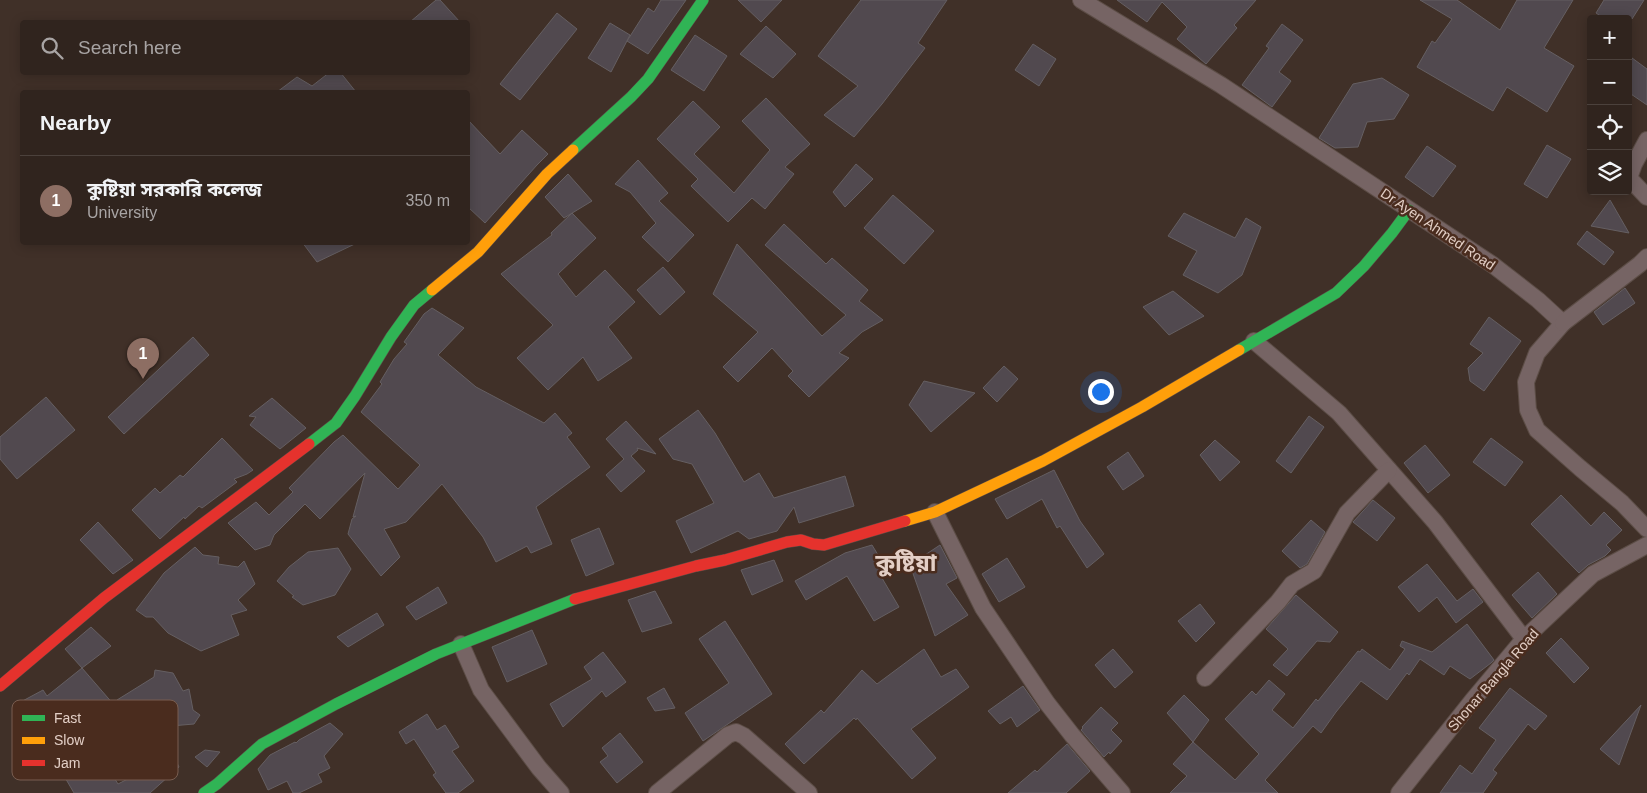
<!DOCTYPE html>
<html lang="en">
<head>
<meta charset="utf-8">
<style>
	:root { --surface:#30241e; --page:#382c27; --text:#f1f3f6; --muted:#a8a4a4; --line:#4b413c; --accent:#db2777 }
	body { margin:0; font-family:Arial,"Noto Sans Bengali",sans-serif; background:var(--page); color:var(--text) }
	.controls { position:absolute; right:15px; top:15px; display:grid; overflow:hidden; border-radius:5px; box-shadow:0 2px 12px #0003 }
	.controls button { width:45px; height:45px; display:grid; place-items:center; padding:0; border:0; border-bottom:1px solid var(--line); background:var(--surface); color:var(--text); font:25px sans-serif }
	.you { position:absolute; left:1100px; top:391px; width:18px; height:18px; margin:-12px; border:4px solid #fff; border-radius:50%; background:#1a73e8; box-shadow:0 0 0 8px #1a73e833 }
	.badge { display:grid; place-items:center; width:32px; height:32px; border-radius:50%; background:var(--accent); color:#fff; font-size:16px; font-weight:700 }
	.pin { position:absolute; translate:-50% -41px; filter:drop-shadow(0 1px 2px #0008) }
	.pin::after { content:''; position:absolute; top:26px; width:18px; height:15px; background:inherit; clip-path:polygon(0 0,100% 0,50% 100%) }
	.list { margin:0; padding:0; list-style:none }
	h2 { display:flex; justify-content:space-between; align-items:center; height:65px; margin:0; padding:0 20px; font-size:21px }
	h2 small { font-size:16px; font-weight:400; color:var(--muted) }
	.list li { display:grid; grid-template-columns:32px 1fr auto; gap:15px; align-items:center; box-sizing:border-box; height:90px; padding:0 20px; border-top:1px solid var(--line) }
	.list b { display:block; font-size:19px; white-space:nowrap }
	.list p { margin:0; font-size:16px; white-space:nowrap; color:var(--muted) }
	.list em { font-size:16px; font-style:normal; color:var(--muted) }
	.icon { flex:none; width:28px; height:28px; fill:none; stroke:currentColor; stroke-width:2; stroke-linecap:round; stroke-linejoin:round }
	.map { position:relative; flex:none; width:1647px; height:793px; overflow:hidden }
	.search { position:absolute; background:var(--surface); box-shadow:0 2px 12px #0003; left:20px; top:20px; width:450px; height:55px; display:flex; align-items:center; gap:12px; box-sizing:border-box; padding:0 18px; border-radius:5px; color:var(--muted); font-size:19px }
	.panel { position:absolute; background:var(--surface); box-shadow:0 2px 12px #0003; left:20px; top:90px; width:450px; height:155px; border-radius:5px }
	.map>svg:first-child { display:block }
	.building { fill:#51494f; stroke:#655f62 }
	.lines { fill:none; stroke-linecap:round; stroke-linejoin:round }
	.street-casing { stroke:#5c4d46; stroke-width:18 }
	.fast-casing { stroke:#5c4d46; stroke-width:12 }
	.slow-casing { stroke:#5c4d46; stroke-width:12 }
	.jam-casing { stroke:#5c4d46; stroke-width:12 }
	.street { stroke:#766464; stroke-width:16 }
	.fast { stroke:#30b455; stroke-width:11 }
	.slow { stroke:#ff9f0a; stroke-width:11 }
	.jam { stroke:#e5322d; stroke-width:11 }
	.labels { text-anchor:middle; stroke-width:5; stroke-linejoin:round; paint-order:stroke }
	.street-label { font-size:14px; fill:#e3cfc6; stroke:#4a2c1e }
	.town-label { font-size:24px; font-weight:bold; fill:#e3cfc6; stroke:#4a2c1e }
	.key { fill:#4a2c1e; stroke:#785d50; stroke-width:1 }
	.key-label { font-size:14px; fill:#e3cfc6 }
</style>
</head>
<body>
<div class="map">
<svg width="1647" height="793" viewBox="0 0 1647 793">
	<rect width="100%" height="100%" fill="#403028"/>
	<g class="building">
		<polygon points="436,0 440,0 460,22 410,22"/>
		<polygon points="661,0 686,0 648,54 627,41 648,8 654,12"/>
		<polygon points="738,0 782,0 761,22"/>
		<polygon points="861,0 947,0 918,43 925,48 882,104 854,137 824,115 858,86 818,56"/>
		<polygon points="1117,0 1256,0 1234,25 1237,28 1206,64 1177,39 1187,27 1162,2 1147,22"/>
		<polygon points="1420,0 1457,0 1500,30 1517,0 1573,0 1544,48 1574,66 1547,112 1507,87 1493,111 1417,67 1432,41 1435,43 1452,19"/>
		<polygon points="1604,0 1644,0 1632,19 1605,19 1596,13"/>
		<polygon points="557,13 577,29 520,100 500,84"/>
		<polygon points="610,23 630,35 611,72 588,58"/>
		<polygon points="1282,24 1303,40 1279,72 1291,81 1272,107 1242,85 1269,48 1266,46"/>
		<polygon points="766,26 796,54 773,78 740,54"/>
		<polygon points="695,35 727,56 704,91 671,70"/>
		<polygon points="1033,44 1056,59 1039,86 1015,70"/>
		<polygon points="1628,55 1647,69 1647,105 1628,92"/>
		<polygon points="330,72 340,72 356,92 277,92 297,77 312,86"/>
		<polygon points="1382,78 1409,95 1394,119 1367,122 1358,147 1335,148 1319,138 1353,84"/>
		<polygon points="766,98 810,144 785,167 794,174 765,209 752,198 728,222 691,186 698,179 657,139 693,101 720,127 694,154 734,193 770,150 742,121"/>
		<polygon points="468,120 500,154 522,130 548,154 537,165 485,223 468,207"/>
		<polygon points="1547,145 1571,159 1547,198 1524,184"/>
		<polygon points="1427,146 1456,166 1433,197 1405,177"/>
		<polygon points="638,160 668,193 659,201 694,235 668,262 642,237 656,223 630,192 615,184"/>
		<polygon points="856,164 873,179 845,207 833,192"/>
		<polygon points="568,174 592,201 564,218 545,197"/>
		<polygon points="893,195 934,231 904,264 864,228"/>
		<polygon points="1610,200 1629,233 1591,226"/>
		<polygon points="572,213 596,238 558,274 576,297 605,270 635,302 608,327 632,358 598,381 583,357 548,390 517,358 553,325 501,274 552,235 551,233"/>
		<polygon points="1184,213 1235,238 1246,218 1261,227 1242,275 1218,293 1183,275 1197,251 1168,236"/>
		<polygon points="784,224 826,264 832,258 868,290 859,301 883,320 862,332 839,353 849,358 809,397 788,376 793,371 772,348 738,382 723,367 758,332 713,294 737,244 822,336 846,315 765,245"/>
		<polygon points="1587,231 1614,252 1604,265 1577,244"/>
		<polygon points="302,242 359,242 317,262"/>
		<polygon points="663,267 685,292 660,315 637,290"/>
		<polygon points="1625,288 1635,303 1603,325 1594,312"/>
		<polygon points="1173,291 1204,316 1169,335 1143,307"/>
		<polygon points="432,308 464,328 438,355 476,387 544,423 555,413 572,433 567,437 590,467 536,507 552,544 531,553 527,546 496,562 483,537 442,484 406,522 384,529 400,557 381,576 348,534 352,519 356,516 353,517 365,473 320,519 305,504 274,535 270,545 255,550 228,523 256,502 269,515 293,492 289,488 334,442 343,435 398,489 420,465 361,412 382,384 380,382 394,359 407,344 404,342 424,314"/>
		<polygon points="1489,317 1521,341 1484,391 1470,381 1468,368 1483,353 1470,344"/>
		<polygon points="193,337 209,355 124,434 108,417"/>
		<polygon points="1004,366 1018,379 997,402 983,388"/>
		<polygon points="924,381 975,393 931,432 909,405"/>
		<polygon points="46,397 75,430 17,479 0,459 0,437"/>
		<polygon points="272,398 306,428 280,449 250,425 256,417 249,416"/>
		<polygon points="698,410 715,433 744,482 759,473 774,498 845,476 854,506 799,523 794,507 777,531 749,539 738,531 691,553 676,521 714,503 692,464 673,459 659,439"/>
		<polygon points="1309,416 1324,427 1291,473 1276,461"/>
		<polygon points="626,421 656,454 637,448 638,450 631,456 645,471 621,492 606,475 624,459 606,439"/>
		<polygon points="222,438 253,470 247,474 234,479 237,482 202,508 199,506 185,519 184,517 160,539 132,510 155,488 160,493 180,475 183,477"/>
		<polygon points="1491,438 1523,462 1505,486 1473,462"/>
		<polygon points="1215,440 1240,462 1220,481 1200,455"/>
		<polygon points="1425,445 1450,475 1428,493 1404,463"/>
		<polygon points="1128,452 1144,476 1123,490 1107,467"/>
		<polygon points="1054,470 1080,521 1104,554 1087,568 1060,526 1057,528 1042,499 1007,519 995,499"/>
		<polygon points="1561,495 1591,526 1604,512 1622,530 1606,545 1611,550 1605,556 1588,565 1579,573 1531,524"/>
		<polygon points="1373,500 1395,518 1377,541 1353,522"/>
		<polygon points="1311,520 1325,532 1307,564 1300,568 1282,551"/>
		<polygon points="98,522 133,560 113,574 80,540"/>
		<polygon points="599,528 614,564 586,576 571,540"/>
		<polygon points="872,545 886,568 879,573 899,607 874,621 847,576 806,600 795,581 845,553"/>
		<polygon points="940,545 957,578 946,584 968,615 935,636 910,565"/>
		<polygon points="195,547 203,555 219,557 218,564 238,567 244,561 255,584 238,600 247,610 231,615 239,635 201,651 168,633 153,617 146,617 136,610 164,573"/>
		<polygon points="338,548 351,569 335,595 303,605 292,597 294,596 277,581 289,567 308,552"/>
		<polygon points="1007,558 1025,587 999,602 982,574"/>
		<polygon points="774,560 783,581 752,595 741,570"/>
		<polygon points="1427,564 1457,601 1473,589 1483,602 1456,623 1437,597 1419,612 1398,587"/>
		<polygon points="1538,572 1557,594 1532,618 1512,595"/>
		<polygon points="438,587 447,603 416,620 406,607"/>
		<polygon points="655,591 672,623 642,632 628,600"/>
		<polygon points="1296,595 1338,632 1330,642 1317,641 1287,676 1273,665 1288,649 1266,629"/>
		<polygon points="1200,604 1215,623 1196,642 1178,621"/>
		<polygon points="377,613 384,625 348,647 337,637"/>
		<polygon points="725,621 772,694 703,741 685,713 729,683 699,639"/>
		<polygon points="1467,624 1494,660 1491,663 1470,679 1450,666 1444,675 1420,659 1409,675 1407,673 1387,700 1361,681 1336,712 1321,733 1313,726 1265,780 1278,793 1170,793 1187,776 1173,764 1193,742 1235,780 1259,754 1225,719 1252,691 1256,695 1269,680 1285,694 1272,710 1293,728 1316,699 1318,701 1358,651 1360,652 1362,649 1390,670 1405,649 1400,646 1402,641 1432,652"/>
		<polygon points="91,627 111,646 82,668 65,649"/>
		<polygon points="532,630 547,664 507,682 492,647"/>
		<polygon points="1561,638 1589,668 1574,683 1546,653"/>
		<polygon points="924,649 941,677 956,669 969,687 911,729 936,758 912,779 857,718 856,720 854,718 804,764 785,744 821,710 824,713 862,670 877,684"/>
		<polygon points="1113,649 1133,672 1115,688 1095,665"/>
		<polygon points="603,652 626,682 606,697 602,691 563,727 550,704 592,679 584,667"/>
		<polygon points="82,668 121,713 87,732 77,719 42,737 17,704 43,690 47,696"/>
		<polygon points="155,670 173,673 183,691 189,689 193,710 200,715 194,724 159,727 179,767 150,793 74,793 60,769 95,747 118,784 153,766 168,752 117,700 154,677"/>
		<polygon points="1023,686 1040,710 1017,727 1011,717 1000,724 988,711"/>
		<polygon points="664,688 675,708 655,711 647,698"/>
		<polygon points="1510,688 1547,716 1535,730 1528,724 1493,770 1497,773 1483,793 1440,793 1460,765 1472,774 1496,740 1479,728"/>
		<polygon points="1184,695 1209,720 1193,742 1167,713"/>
		<polygon points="1641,705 1619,765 1600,749"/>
		<polygon points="1101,707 1118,723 1111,730 1122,741 1110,754 1109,752 1104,757 1081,730 1083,728 1082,727"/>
		<polygon points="427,714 437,730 445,725 459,747 452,751 474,781 458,793 446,793 433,775 436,773 414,739 406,744 399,732"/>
		<polygon points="330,723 343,734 324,756 330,768 318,774 322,782 299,793 293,793 287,781 268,790 258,769 270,755 295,742 296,743 299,740"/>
		<polygon points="620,733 643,762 617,783 600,762 608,756 602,748"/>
		<polygon points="1067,744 1090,771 1066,793 1008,793 1035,770 1037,772"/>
		<polygon points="205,750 220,752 207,767 195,757"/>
	</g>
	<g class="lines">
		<defs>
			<g id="street">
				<polyline points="1081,0 1221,85 1493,265 1538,300 1563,323 1537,353 1526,382 1528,410 1537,430 1580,468 1622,503 1647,529"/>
				<polyline points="1647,140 1634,164 1629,178 1647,197"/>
				<polyline points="1563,323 1640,264 1647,257"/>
				<polyline points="1254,341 1339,413 1435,522 1524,639"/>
				<polyline points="935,512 983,608 1047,703 1072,735 1122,793"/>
				<polyline points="461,644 481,690 539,768 561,793"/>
				<polyline points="1205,678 1278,602 1292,584 1314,571 1347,513 1389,470"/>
				<polyline points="657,793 728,735 736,732 744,736 809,793"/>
				<polyline points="1399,793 1472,701 1524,639 1593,574 1647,545"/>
			</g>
			<g id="fast">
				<polyline points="573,150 631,97 648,79 703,0"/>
				<polyline points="1239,350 1336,293 1364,266 1392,233 1409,210"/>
				<polyline points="309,444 336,423 355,396 391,337 414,305 432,290"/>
				<polyline points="204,793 217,784 262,744 336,704 436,654 575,599"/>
			</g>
			<g id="slow">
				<polyline points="432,290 478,252 547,174 573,150"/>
				<polyline points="905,521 935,512 1043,461 1142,407 1239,350"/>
			</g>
			<g id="jam">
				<polyline points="575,599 696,566 725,560 787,542 801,540 813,544 824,545 905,521"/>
				<polyline points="0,686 104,598 309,444"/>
			</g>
		</defs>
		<use href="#street" class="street-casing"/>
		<use href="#fast" class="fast-casing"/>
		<use href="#slow" class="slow-casing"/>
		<use href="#jam" class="jam-casing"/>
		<use href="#street" class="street"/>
		<use href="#fast" class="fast"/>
		<use href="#slow" class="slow"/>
		<use href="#jam" class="jam"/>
	</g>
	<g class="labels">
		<g class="street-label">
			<text transform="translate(1438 229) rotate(34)" y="5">Dr Ayen Ahmed Road</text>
			<text transform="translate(1493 680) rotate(-49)" y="5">Shonar Bangla Road</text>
		</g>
		<g class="town-label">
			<text x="906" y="571">কুষ্টিয়া</text>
		</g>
	</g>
	<rect x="12" y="700" width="166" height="80" rx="8" class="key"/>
	<rect x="22" y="715" width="23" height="6" fill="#30b455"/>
	<rect x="22" y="737" width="23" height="7" fill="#ff9f0a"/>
	<rect x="22" y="760" width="23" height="6" fill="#e5322d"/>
	<g class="key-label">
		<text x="54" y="723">Fast</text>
		<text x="54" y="745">Slow</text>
		<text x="54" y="768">Jam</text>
	</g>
</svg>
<div class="controls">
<button>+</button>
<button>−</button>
<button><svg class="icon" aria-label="locate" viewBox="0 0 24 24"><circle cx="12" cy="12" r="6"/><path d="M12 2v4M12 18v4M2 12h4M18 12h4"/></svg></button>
<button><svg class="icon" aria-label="layers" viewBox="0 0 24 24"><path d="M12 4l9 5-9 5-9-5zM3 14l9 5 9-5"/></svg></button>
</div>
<div class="you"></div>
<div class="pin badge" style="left:143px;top:379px;background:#8d6e63">1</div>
<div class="search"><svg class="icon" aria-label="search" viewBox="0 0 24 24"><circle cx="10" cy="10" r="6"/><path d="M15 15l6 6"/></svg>Search here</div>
<section class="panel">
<h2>Nearby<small></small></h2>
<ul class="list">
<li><span class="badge" style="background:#8d6e63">1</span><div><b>কুষ্টিয়া সরকারি কলেজ</b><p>University</p></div><em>350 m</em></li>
</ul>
</section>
</div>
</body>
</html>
